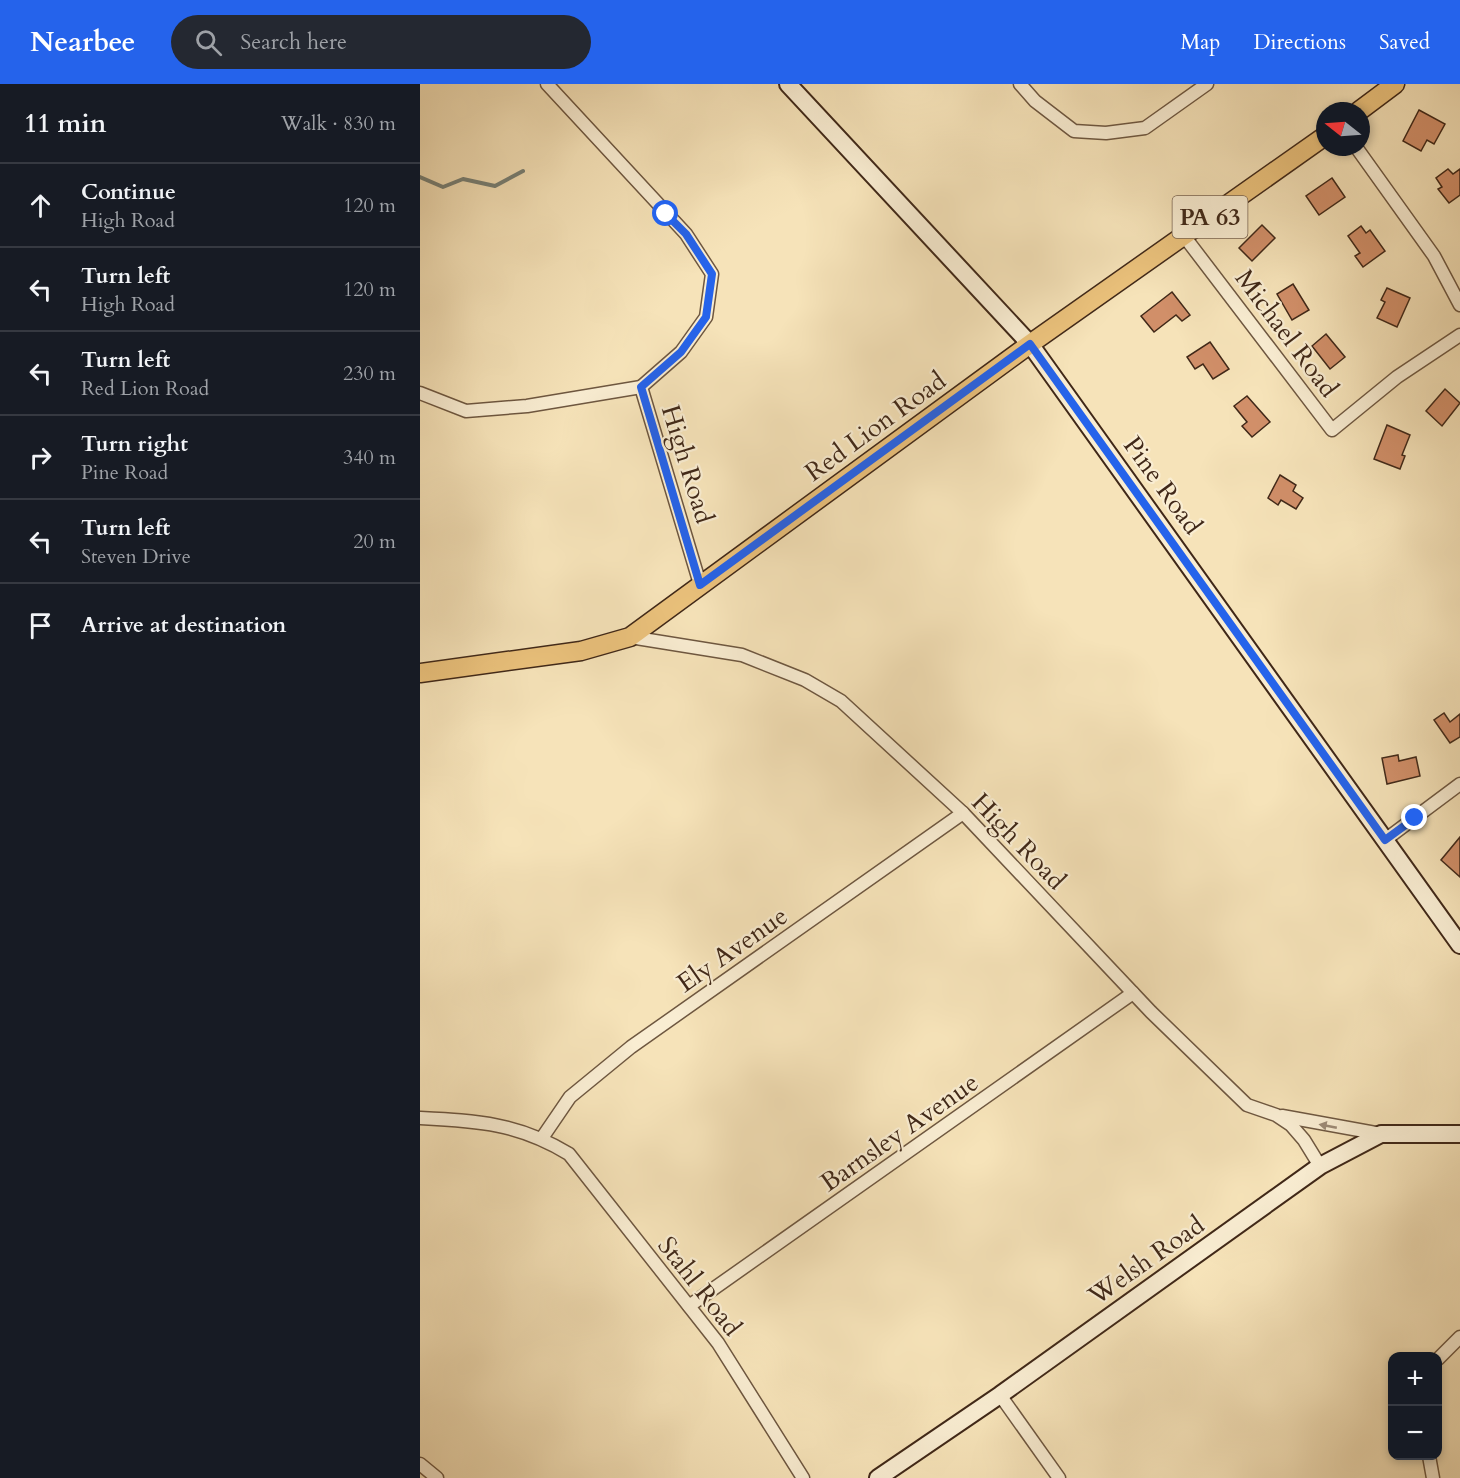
<!DOCTYPE html>
<html lang="en">
<head>
<meta charset="utf-8">
<style>
	:root { --surface:#171b24; --page:#242831; --text:#f1f3f6; --muted:#9ea1a6; --line:#363941; --accent:#2563eb }
	body { margin:0; font-family:Cardo,serif; background:var(--page); color:var(--text) }
	.controls { position:absolute; right:18px; bottom:18px; display:grid; overflow:hidden; border-radius:12px; box-shadow:0 3px 9px #0003 }
	.controls button { width:54px; height:54px; display:grid; place-items:center; padding:0; border:0; border-bottom:2px solid var(--line); background:var(--surface); color:var(--text); font:30px sans-serif }
	.compass { position:absolute; left:896px; top:18px; width:54px; height:54px; border-radius:50%; background:var(--surface); box-shadow:0 3px 9px #0003; rotate:287deg }
	.stop { position:absolute; width:18px; height:18px; margin:-14px; border:4px solid #2563eb; border-radius:50%; background:#fff }
	.stop.end { background:#2563eb; border-color:#fff; box-shadow:0 2px 6px #0008 }
	.list { margin:0; padding:0; list-style:none }
	h2 { display:flex; justify-content:space-between; align-items:center; height:78px; margin:0; padding:0 24px; font-size:26px }
	h2 small { font-size:20px; font-weight:400; color:var(--muted) }
	.list li { display:grid; grid-template-columns:39px 1fr auto; gap:18px; align-items:center; box-sizing:border-box; height:84px; padding:0 24px; border-top:2px solid var(--line) }
	.list b { display:block; font-size:22px; white-space:nowrap }
	.list p { margin:0; font-size:20px; white-space:nowrap; color:var(--muted) }
	.list em { font-size:20px; font-style:normal; color:var(--muted) }
	.icon { flex:none; width:33px; height:33px; fill:none; stroke:currentColor; stroke-width:2; stroke-linecap:round; stroke-linejoin:round }
	.map { position:relative; flex:none; width:1040px; height:1394px; overflow:hidden }
	header { display:flex; align-items:center; gap:36px; box-sizing:border-box; height:84px; padding:0 30px; background:var(--accent); color:#fff }
	header strong { font-size:28px }
	nav { display:flex; gap:33px; margin-inline-start:auto; font-size:21px }
	.search { width:420px; height:54px; background:var(--page); display:flex; align-items:center; gap:15px; box-sizing:border-box; padding:0 21px; border-radius:33px; color:var(--muted); font-size:22px }
	main { display:flex }
	aside { flex:1; background:var(--surface) }
	.map>svg:first-child { display:block }
	.lines { fill:none; stroke-linecap:round; stroke-linejoin:round }
	.stream { stroke:#788177; stroke-width:4 }
	.building { fill:#d18f69; stroke:#402818; stroke-width:1.5 }
	.street-casing { stroke:#6e5740; stroke-width:15 }
	.secondary-casing { stroke:#402818; stroke-width:20 }
	.primary-casing { stroke:#402818; stroke-width:21 }
	.street { stroke:#f9edd2; stroke-width:12 }
	.secondary { stroke:#f9edd2; stroke-width:16 }
	.primary { stroke:#ebc27c; stroke-width:18 }
	.oneway { fill:#9c8a75 }
	.route { stroke:#2563eb; stroke-width:8 }
	.labels { text-anchor:middle; stroke-width:4.5; stroke-linejoin:round; paint-order:stroke }
	.shield { fill:#f9edd2; stroke:#786350; stroke-width:1.5 }
	.shield-label { font-size:24px; font-weight:bold; fill:#402818 }
	.street-label { font-size:26px; fill:#402818; stroke:#f9edd2 }
</style>
</head>
<body>
<header>
<strong>Nearbee</strong>
<div class="search"><svg class="icon" aria-label="search" viewBox="0 0 24 24"><circle cx="10" cy="10" r="6"/><path d="M15 15l6 6"/></svg>Search here</div>
<nav><a>Map</a><a>Directions</a><a>Saved</a></nav>
</header>
<main>
<aside>
<h2>11 min<small>Walk · 830 m</small></h2>
<ul class="list">
<li><svg class="icon" aria-label="ahead" viewBox="0 0 24 24"><path d="M12 20V5M6 11l6-6 6 6"/></svg><div><b>Continue</b><p>High Road</p></div><em>120 m</em></li>
<li><svg class="icon" aria-label="left" viewBox="0 0 24 24"><path d="M17 20v-9H6M10 6l-5 5 5 5"/></svg><div><b>Turn left</b><p>High Road</p></div><em>120 m</em></li>
<li><svg class="icon" aria-label="left" viewBox="0 0 24 24"><path d="M17 20v-9H6M10 6l-5 5 5 5"/></svg><div><b>Turn left</b><p>Red Lion Road</p></div><em>230 m</em></li>
<li><svg class="icon" aria-label="right" viewBox="0 0 24 24"><path d="M7 20v-9h11M14 6l5 5-5 5"/></svg><div><b>Turn right</b><p>Pine Road</p></div><em>340 m</em></li>
<li><svg class="icon" aria-label="left" viewBox="0 0 24 24"><path d="M17 20v-9H6M10 6l-5 5 5 5"/></svg><div><b>Turn left</b><p>Steven Drive</p></div><em>20 m</em></li>
<li><svg class="icon" aria-label="arrive" viewBox="0 0 24 24"><path d="M6 21V4h12l-3 4 3 4H6"/></svg><div><b>Arrive at destination</b></div></li>
</ul>
</aside>
<div class="map">
<svg width="1040" height="1394" viewBox="0 0 1040 1394">
	<rect width="100%" height="100%" fill="#f6e3b9"/>
	<filter id="stains"><feTurbulence type="fractalNoise" baseFrequency=".00333" numOctaves="4"/><feColorMatrix values="0 0 0 0 .2 0 0 0 0 .09 0 0 0 0 .02 0 0 0 .5 -.17"/></filter>
	<radialGradient id="worn" r=".72"><stop offset=".6" stop-color="#630" stop-opacity="0"/><stop offset="1" stop-color="#630" stop-opacity=".3"/></radialGradient>
	<g class="lines">
		<polyline class="stream" points="0,93 23,103 43,95 75,102 103,87"/>
	</g>
	<g class="building">
		<polygon points="999,26 1025,40 1014,60 1007,56 1001,67 983,57"/>
		<polygon points="1028,85 1033,90 1040,85 1040,111 1029,119 1018,105 1022,103 1016,94"/>
		<polygon points="912,94 925,113 899,131 886,112"/>
		<polygon points="842,141 855,154 832,177 819,164"/>
		<polygon points="941,142 946,149 950,146 965,167 943,183 935,172 940,169 928,152"/>
		<polygon points="873,200 889,226 872,236 857,210"/>
		<polygon points="967,204 990,214 977,243 957,234 965,218 961,216"/>
		<polygon points="752,208 770,231 762,237 756,231 734,248 721,232"/>
		<polygon points="906,250 925,273 910,285 892,262"/>
		<polygon points="790,258 809,285 793,295 783,280 775,285 767,273"/>
		<polygon points="1025,305 1040,319 1022,342 1006,327"/>
		<polygon points="827,312 850,338 832,353 822,342 827,338 814,322"/>
		<polygon points="967,341 990,351 982,371 985,372 980,385 954,375"/>
		<polygon points="860,391 876,401 873,407 883,414 876,425 861,416 858,421 848,414"/>
		<polygon points="1024,629 1030,638 1040,630 1040,653 1030,659 1014,636"/>
		<polygon points="978,671 979,677 996,673 1000,692 967,700 962,674"/>
		<polygon points="1040,753 1040,793 1021,776"/>
	</g>
	<g class="lines">
		<defs>
			<g id="street">
				<polyline points="127,0 266,150 292,190 286,233 261,268 221,303 280,500"/>
				<polyline points="600,0 615,17 654,47 686,49 725,44 787,0"/>
				<polyline points="936,63 1014,172 1040,221"/>
				<polyline points="764,152 912,346 977,293 1040,251"/>
				<polyline points="0,309 46,327 107,322 221,303"/>
				<polyline points="210,553 322,571 385,596 421,617 543,729 731,928 827,1021 856,1031 871,1041 884,1056 900,1082"/>
				<polyline points="965,756 1040,700"/>
				<polyline points="862,1032 961,1050"/>
				<path d="M0,1034C58,1037 98,1039 149,1070L298,1259L383,1394"/>
				<polyline points="122,1054 150,1013 211,963 543,729"/>
				<polyline points="269,1222 713,909"/>
				<polyline points="1018,1275 1040,1253"/>
				<polyline points="580,1311 639,1394"/>
				<polyline points="1009,1372 1013,1394"/>
				<polyline points="0,1380 17,1394"/>
			</g>
			<g id="secondary">
				<polyline points="368,0 610,260 1040,861"/>
				<polyline points="458,1394 580,1311 900,1082 961,1050 1040,1050"/>
			</g>
			<g id="primary">
				<polyline points="939,27 975,0"/>
				<polyline points="0,589 161,567 210,553 610,260 905,52"/>
			</g>
		</defs>
		<use href="#street" class="street-casing"/>
		<use href="#secondary" class="secondary-casing"/>
		<use href="#primary" class="primary-casing"/>
		<use href="#street" class="street"/>
		<use href="#secondary" class="secondary"/>
		<use href="#primary" class="primary"/>
	</g>
	<defs><path id="oneway-solid" d="M-6-.8H1V-3.2L6.5 0L1 3.2V.8H-6Z" transform="scale(1.5)"/></defs>
	<use class="oneway" href="#oneway-solid" transform="translate(908 1042) rotate(-169)"/>
	<g class="lines">
		<polyline class="route" points="246,130 266,150 292,190 286,233 261,268 221,303 280,501 610,260 965,756 995,734"/>
	</g>
	<g class="labels">
		<rect class="shield" x="752.5" y="112" width="75" height="42" rx="4.5"/>
		<g class="shield-label">
			<text x="790" y="141">PA 63</text>
		</g>
		<g class="street-label">
			<text transform="translate(867 249) rotate(53)" y="9">Michael Road</text>
			<text transform="translate(455 342) rotate(-36)" y="9">Red Lion Road</text>
			<text transform="translate(268 380) rotate(73)" y="9">High Road</text>
			<text transform="translate(743 401) rotate(54)" y="9">Pine Road</text>
			<text transform="translate(599 757) rotate(46)" y="9">High Road</text>
			<text transform="translate(312 865) rotate(-35)" y="9">Ely Avenue</text>
			<text transform="translate(479 1048) rotate(-35)" y="9">Barnsley Avenue</text>
			<text transform="translate(726 1176) rotate(-35)" y="9">Welsh Road</text>
			<text transform="translate(280 1202) rotate(52)" y="9">Stahl Road</text>
		</g>
	</g>
	<rect width="100%" height="100%" filter="url(#stains)"/>
	<rect width="100%" height="100%" fill="url(#worn)"/>
</svg>
<div class="controls">
<button>+</button>
<button>−</button>
</div>
<svg class="compass" viewBox="-18 -18 36 36"><path d="M0-13l5 13h-10z" fill="#e53935"/><path d="M0 13l5-13h-10z" fill="#9ea1a6"/></svg>
<div class="stop" style="left:246px;top:130px"></div>
<div class="stop end" style="left:995px;top:734px"></div>
</div>
</main>
</body>
</html>
